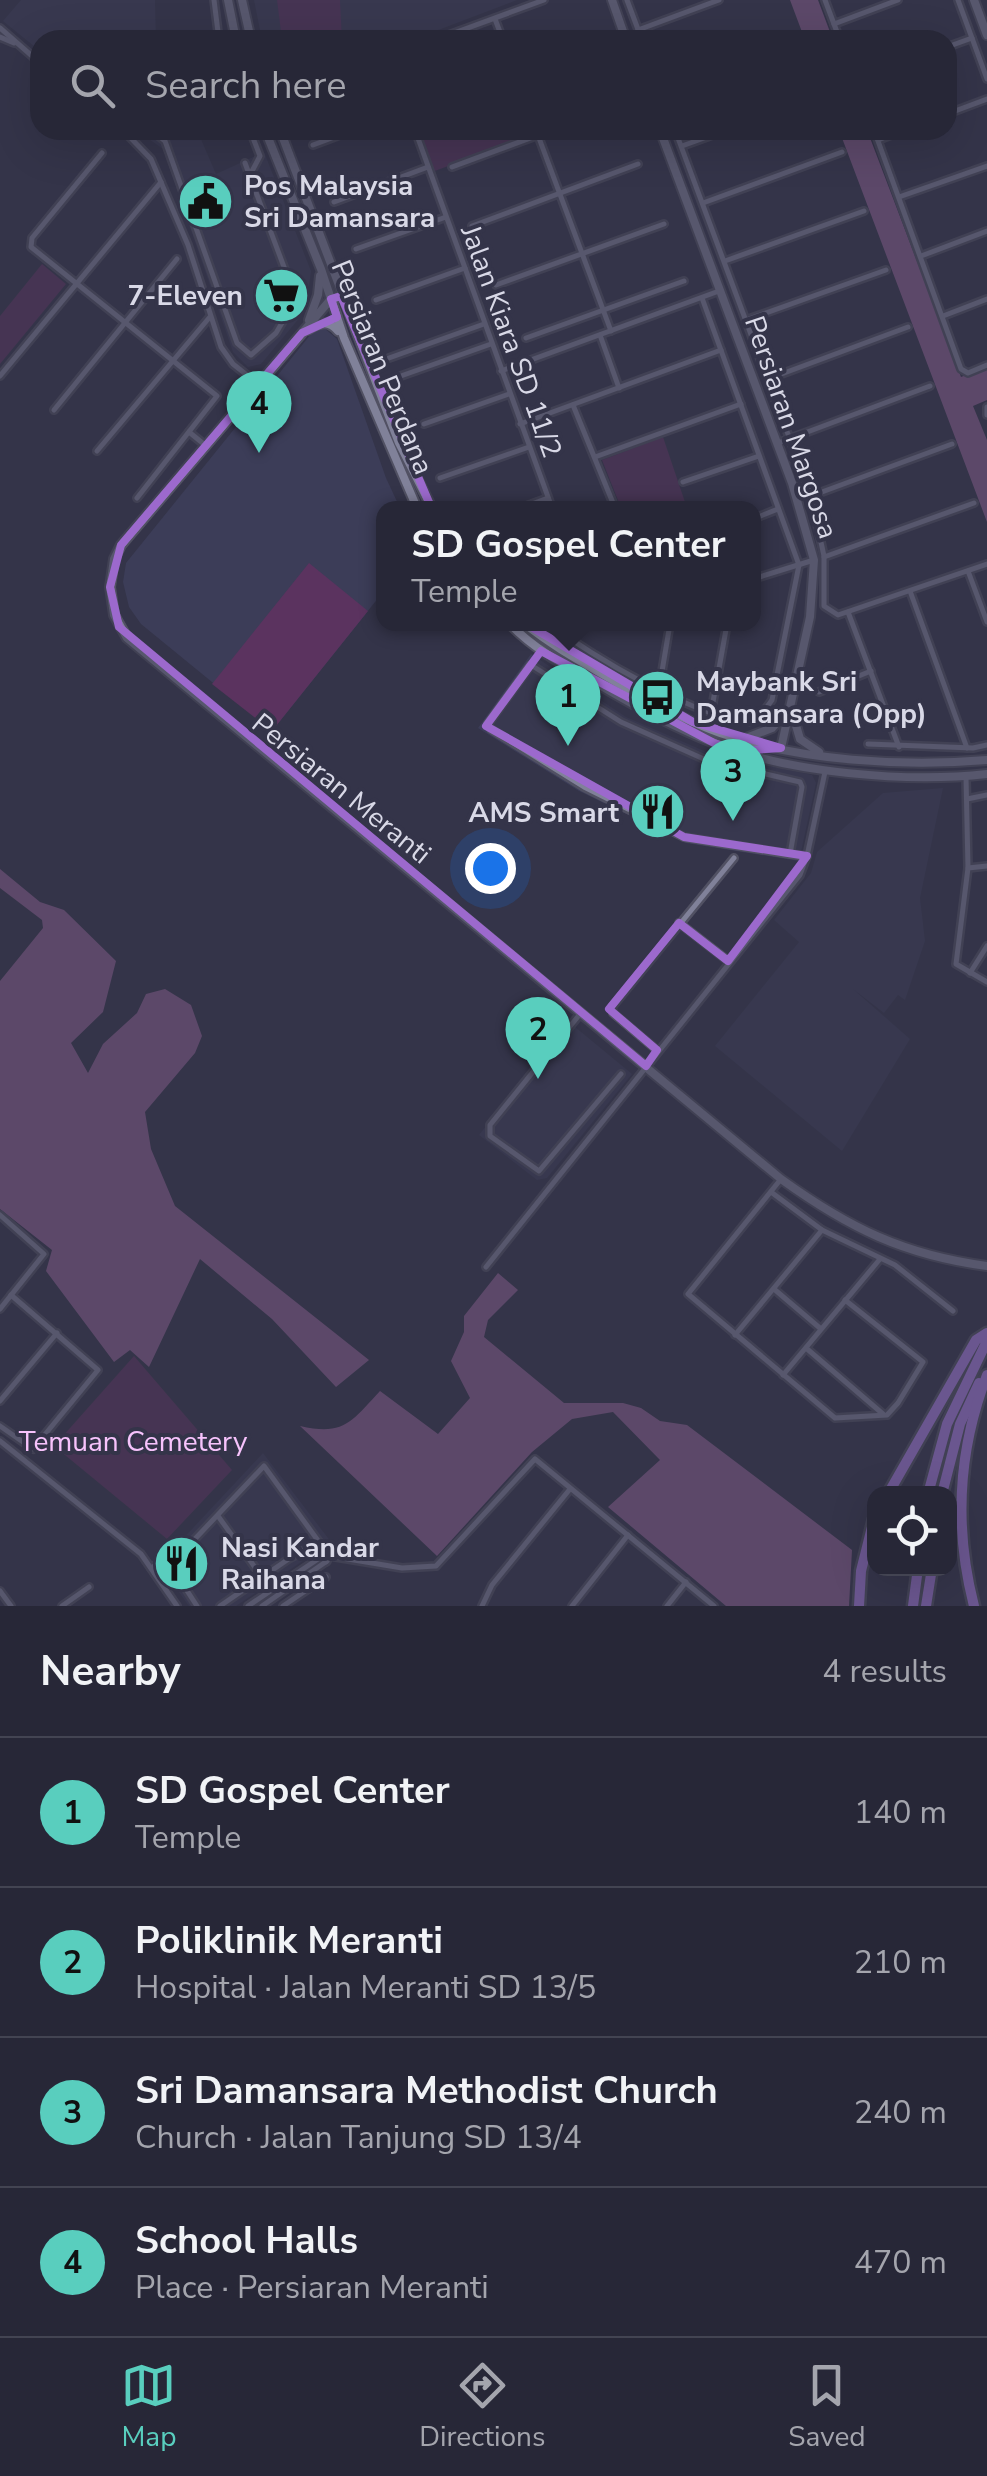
<!DOCTYPE html>
<html lang="en">
<head>
<meta charset="utf-8">
<style>
	:root { --surface:#272737; --page:#333342; --text:#f1f3f6; --muted:#a4a5ad; --line:#434452; --accent:#59cebe }
	body { margin:0; font-family:"Nunito Sans",sans-serif; background:var(--page); color:var(--text) }
	.controls { position:absolute; right:30px; bottom:30px; display:grid; overflow:hidden; border-radius:20px; box-shadow:0 10px 40px #0002 }
	.controls button { width:90px; height:90px; display:grid; place-items:center; padding:0; border:0; border-bottom:2px solid var(--line); background:var(--surface); color:var(--text); font:50px sans-serif }
	.you { position:absolute; left:490px; top:868px; width:35px; height:35px; margin:-25px; border:8px solid #fff; border-radius:50%; background:#1a73e8; box-shadow:0 0 0 15px #1a73e833 }
	.badge { display:grid; place-items:center; width:65px; height:65px; border-radius:50%; background:var(--accent); color:#111; font-size:32px; font-weight:700 }
	.pin { position:absolute; translate:-50% -82px; filter:drop-shadow(0 2px 5px #0008) }
	.pin::after { content:''; position:absolute; top:52px; width:35px; height:30px; background:inherit; clip-path:polygon(0 0,100% 0,50% 100%) }
	.popup { position:absolute; left:376px; top:501px; width:385px; height:130px; box-sizing:border-box; display:grid; place-content:center; border-radius:20px; background:var(--surface); filter:drop-shadow(0 2px 8px #0005); font-size:32px; white-space:nowrap; color:var(--muted) }
	.popup b { font-size:38px; color:var(--text) }
	.popup::after { content:''; position:absolute; left:50%; top:100%; margin-left:-20px; border:20px solid transparent; border-top-color:var(--surface) }
	.list { margin:0; padding:0; list-style:none }
	h2 { display:flex; justify-content:space-between; align-items:center; height:130px; margin:0; padding:0 40px; font-size:42px }
	h2 small { font-size:32px; font-weight:400; color:var(--muted) }
	.list li { display:grid; grid-template-columns:65px 1fr auto; gap:30px; align-items:center; box-sizing:border-box; height:150px; padding:0 40px; border-top:2px solid var(--line) }
	.list b { display:block; font-size:38px; white-space:nowrap }
	.list p { margin:0; font-size:32px; white-space:nowrap; color:var(--muted) }
	.list em { font-size:32px; font-style:normal; color:var(--muted) }
	.icon { flex:none; width:55px; height:55px; fill:none; stroke:currentColor; stroke-width:2; stroke-linecap:round; stroke-linejoin:round }
	.map { position:relative; flex:none; width:987px; height:1606px; overflow:hidden }
	.search { position:absolute; background:var(--surface); box-shadow:0 10px 40px #0002; left:30px; right:30px; top:30px; height:110px; display:flex; align-items:center; gap:25px; box-sizing:border-box; padding:0 35px; border-radius:30px; color:var(--muted); font-size:38px }
	.sheet { height:730px; background:var(--surface) }
	nav { display:flex; justify-content:space-around; align-items:center; box-sizing:border-box; height:140px; border-top:2px solid var(--line); background:var(--surface); font-size:28px; color:var(--muted) }
	nav a { display:grid; justify-items:center; gap:5px }
	nav .on { color:var(--accent) }
	.map>svg:first-child { display:block }
	.built { fill:#3c3d58 }
	.green { fill:#5b335f }
	.forest { fill:#8c6091 }
	.lines { fill:none; stroke-linecap:round; stroke-linejoin:round }
	.street-casing { stroke:#515163; stroke-width:10 }
	.secondary-casing { stroke:#515163; stroke-width:12 }
	.highway-casing { stroke:#515163; stroke-width:15 }
	.street { stroke:#808199; stroke-width:5 }
	.secondary { stroke:#808199; stroke-width:8 }
	.highway { stroke:#ac7ee5; stroke-width:10 }
	.marked { fill:none; stroke:#9c69cd; stroke-width:8; stroke-linejoin:round }
	.labels { text-anchor:middle; stroke-width:8; stroke-linejoin:round; paint-order:stroke }
	.poi-label { font-size:28px; font-weight:bold; fill:#d9d9e7; stroke:#343449; text-anchor:start }
	.street-label { font-size:28px; fill:#d9d9e7; stroke:#343449 }
	.park-label { font-size:28px; fill:#f7c3fc; stroke:#343449 }
</style>
</head>
<body>
<div class="map">
<svg width="987" height="1606" viewBox="0 0 987 1606">
	<rect width="100%" height="100%" fill="#343449"/>
	<g class="built">
		<polygon points="21,0 155,0 156,40 40,40 40,51 3,21"/>
		<polygon points="254,0 517,0 412,40 262,40"/>
		<polygon points="136,130 197,130 216,174 264,152 311,271 306,310 261,364 248,367 233,352 163,149"/>
		<polygon points="323,327 337,339 386,478 400,508 383,508 383,592 272,731 141,624 129,607 123,582 126,563 315,329"/>
		<polygon points="531,654 626,717 711,754 812,775 816,783 799,861 686,843 579,791 478,728"/>
		<polygon points="943,788 920,898 925,941 905,1000 898,995 884,1013 853,989 910,1039 842,1151 715,1046 799,942 774,920 811,873 817,852 883,793"/>
		<polygon points="569,1022 632,1074 547,1178 537,1180 479,1135"/>
		<polygon points="263,1453 331,1542 236,1606 189,1606 156,1560 179,1543"/>
	</g>
	<g class="green">
		<polygon points="277,0 340,0 342,40 282,40"/>
		<polygon points="417,130 533,130 535,134 432,172"/>
		<polygon points="42,264 66,284 0,364 0,316"/>
		<polygon points="663,437 687,508 621,508 602,460"/>
		<polygon points="309,563 368,611 272,731 212,684"/>
		<polygon points="134,1356 232,1470 167,1539 54,1446"/>
	</g>
	<g class="forest">
		<polygon points="790,0 818,0 833,40 805,40"/>
		<polygon points="839,130 867,130 961,377 987,367 987,400 973,406 987,440 987,522"/>
		<polygon points="0,869 40,902 64,910 116,961 103,1012 71,1043 88,1073 103,1044 137,1013 146,994 165,989 191,1005 202,1036 195,1053 145,1112 151,1149 175,1206 369,1360 336,1387 272,1319 200,1259 149,1367 130,1350 114,1362 46,1271 52,1250 0,1209 0,981 43,928 42,920 0,888"/>
		<path d="M498,1273L518,1290L488,1320L484,1337L564,1403H623L641,1408L660,1421L687,1425L852,1550L849,1606H726L608,1507L660,1460L613,1412L572,1419L532,1452L437,1556L300,1426C344,1436 351,1422 380,1391L438,1434L470,1398L451,1361L464,1332V1316Z"/>
	</g>
	<g class="lines">
		<defs>
			<g id="street">
				<polyline points="214,0 219,40"/>
				<polyline points="627,0 642,40"/>
				<polyline points="825,0 840,40"/>
				<polyline points="958,0 987,79"/>
				<polyline points="495,19 503,40"/>
				<polyline points="834,24 898,0"/>
				<polyline points="0,28 40,63"/>
				<polyline points="638,30 719,0"/>
				<polyline points="0,37 14,43"/>
				<polyline points="435,40 544,0"/>
				<polyline points="788,40 798,36"/>
				<polyline points="947,47 972,38"/>
				<polyline points="947,114 987,99"/>
				<polyline points="123,130 151,159 188,245 221,347 233,364 257,383"/>
				<polyline points="151,130 165,141 237,343 251,355 276,333 296,299 245,163"/>
				<polyline points="250,130 260,156 250,175"/>
				<polyline points="415,130 552,508"/>
				<polyline points="536,130 611,331"/>
				<polyline points="675,130 811,496 824,556 824,606 838,615 987,564"/>
				<polyline points="874,130 961,369 968,373 987,365"/>
				<polyline points="878,140 904,130"/>
				<polyline points="313,145 353,130"/>
				<polyline points="682,146 726,130"/>
				<polyline points="102,153 32,238 31,247 217,396 137,498"/>
				<polyline points="452,167 552,130"/>
				<polyline points="899,197 987,166"/>
				<polyline points="334,202 428,167"/>
				<polyline points="703,203 842,152"/>
				<polyline points="472,226 638,164"/>
				<polyline points="356,249 446,217"/>
				<polyline points="921,256 987,231"/>
				<polyline points="725,261 864,211"/>
				<polyline points="496,285 664,224"/>
				<polyline points="376,300 465,268"/>
				<polyline points="943,316 987,299"/>
				<polyline points="746,320 886,270"/>
				<polyline points="600,335 619,388"/>
				<polyline points="526,338 684,281"/>
				<polyline points="389,358 484,324"/>
				<polyline points="501,371 719,291"/>
				<polyline points="0,376 161,182"/>
				<polyline points="398,377 491,344"/>
				<polyline points="768,379 908,327"/>
				<polyline points="573,405 615,508"/>
				<polyline points="987,407 987,415"/>
				<polyline points="54,410 177,259"/>
				<polyline points="424,424 509,394"/>
				<polyline points="520,424 721,350"/>
				<polyline points="189,432 205,445"/>
				<polyline points="778,443 930,386"/>
				<polyline points="97,451 209,318"/>
				<polyline points="595,457 741,404"/>
				<polyline points="440,478 529,447"/>
				<polyline points="683,482 759,456"/>
				<polyline points="811,496 952,444"/>
				<polyline points="521,508 548,498"/>
				<polyline points="753,519 778,509"/>
				<polyline points="824,557 974,503"/>
				<polyline points="968,571 987,622"/>
				<polyline points="753,579 814,560"/>
				<polyline points="910,591 967,748"/>
				<polyline points="848,612 899,747"/>
				<path d="M551,624C589,656 700,719 750,722L761,715L772,700L799,565L702,298"/>
				<polyline points="659,689 670,624"/>
				<polyline points="819,692 871,671"/>
				<polyline points="711,713 727,624"/>
				<polyline points="868,744 973,748 987,745"/>
				<polyline points="966,777 968,868 956,964 987,982"/>
				<polyline points="967,799 987,795"/>
				<polyline points="790,854 802,787 800,782 706,760 621,722 531,665 488,724 491,729 584,787 684,837 790,854 807,856"/>
				<polyline points="968,868 987,866"/>
				<polyline points="679,923 728,961"/>
				<polyline points="970,973 987,946"/>
				<polyline points="580,1014 490,1125 490,1136 539,1171 621,1074"/>
				<polyline points="657,1050 613,1013 612,1007 734,858"/>
				<polyline points="781,1179 688,1294 835,1418 887,1415 898,1403 923,1362 845,1300"/>
				<polyline points="771,1192 822,1230 895,1265 953,1311"/>
				<polyline points="0,1215 44,1254 0,1309"/>
				<polyline points="486,1267 800,875 807,856 825,772"/>
				<polyline points="774,1289 821,1329"/>
				<polyline points="735,1335 822,1230"/>
				<polyline points="806,1348 883,1414"/>
				<polyline points="783,1375 880,1259"/>
				<polyline points="0,1401 57,1333"/>
				<polyline points="0,1426 33,1449 98,1370 11,1295"/>
				<polyline points="0,1441 141,1554 177,1606"/>
				<polyline points="218,1516 262,1577"/>
				<polyline points="151,1568 193,1541 264,1466 319,1542 326,1562"/>
				<polyline points="155,1574 165,1568 173,1569 197,1606"/>
				<polyline points="0,1591 11,1606"/>
				<polyline points="62,1606 89,1587"/>
				<polyline points="220,1606 290,1558 319,1542"/>
				<polyline points="248,1606 324,1555 402,1568 436,1566 535,1459 714,1606"/>
				<polyline points="262,1606 327,1561"/>
				<polyline points="283,1606 326,1577"/>
				<polyline points="482,1606 492,1585 570,1489"/>
				<polyline points="572,1606 628,1535"/>
				<polyline points="667,1606 686,1582"/>
			</g>
			<g id="secondary">
				<polyline points="228,0 236,40"/>
				<polyline points="242,0 251,40"/>
				<polyline points="612,0 626,40"/>
				<polyline points="974,0 987,35"/>
				<polyline points="265,130 321,269 344,338 417,508"/>
				<polyline points="280,130 399,443 432,508"/>
				<polyline points="660,130 792,483 814,560 810,617 781,748"/>
				<path d="M341,296L331,299L121,545L114,559L110,587L114,615L127,638L781,1179C849,1228 904,1255 987,1266"/>
				<polyline points="309,320 318,295 320,276"/>
				<path d="M307,330C319,323 328,319 338,331"/>
				<path d="M510,624C535,650 566,666 598,684C635,706 674,727 714,743C788,773 908,783 987,774"/>
				<path d="M525,624C551,645 580,661 609,678C644,698 681,719 720,733C799,761 904,767 987,760"/>
				<polyline points="792,712 800,739 819,752"/>
				<polyline points="746,738 772,728 787,711"/>
			</g>
			<g id="highway">
				<polyline points="888,1494 976,1340 987,1333"/>
				<polyline points="928,1494 947,1424 987,1341"/>
				<polyline points="942,1494 960,1424 979,1383"/>
				<polyline points="859,1606 861,1571 874,1519"/>
				<polyline points="913,1606 918,1568"/>
				<polyline points="926,1606 932,1568"/>
				<path d="M974,1606C954,1528 958,1450 987,1375"/>
			</g>
		</defs>
		<use href="#street" class="street-casing"/>
		<use href="#secondary" class="secondary-casing"/>
		<use href="#highway" class="highway-casing"/>
		<use href="#street" class="street"/>
		<use href="#secondary" class="secondary"/>
		<use href="#highway" class="highway"/>
	</g>
	<path d="M0 0H987V1606H0ZM341,296L434,514L526,624L693,722L781,748L739,751L714,743L541,651L486,726L684,837L807,856L728,961L679,923L609,1009L657,1050L646,1066L119,627L110,587L121,545L302,333L337,317L331,299Z" fill="#343449" fill-opacity=".55" fill-rule="evenodd"/>
	<path class="marked" d="M341,296L434,514L526,624L693,722L781,748L739,751L714,743L541,651L486,726L684,837L807,856L728,961L679,923L609,1009L657,1050L646,1066L119,627L110,587L121,545L302,333L337,317L331,299Z"/>
	<defs>
		<symbol id="civic-disc" viewBox="-11 -11 22 22"><circle r="9.5" fill="#59cebe" stroke="#343449"/><path d="M-.6-6.5H3V-4.5H.6V-3L4-1V1h2V6H-6V1h2V-1L-.6-3ZM-1.2 2.5V6h2.4V2.5Z" fill="#111"/></symbol>
		<symbol id="supermarket-disc" viewBox="-11 -11 22 22"><circle r="9.5" fill="#59cebe" stroke="#343449"/><path d="M-6-5.5h2.5l.6 2H6L4.5 2H-2.5L-4.4-4H-6ZM-1.5 3.2a1.3 1.3 0 1 0 .1 0ZM3 3.2a1.3 1.3 0 1 0 .1 0Z" fill="#111"/></symbol>
		<symbol id="bus-disc" viewBox="-11 -11 22 22"><circle r="9.5" fill="#59cebe" stroke="#343449"/><path d="M-5-6H5V4H4V6H2V4H-2V6H-4V4H-5ZM-3.5-4V0h7V-4ZM-3.5 1.2v1.5H-2V1.2ZM2 1.2v1.5H3.5V1.2Z" fill="#111"/></symbol>
		<symbol id="restaurant-disc" viewBox="-11 -11 22 22"><circle r="9.5" fill="#59cebe" stroke="#343449"/><path d="M-5-6h1v4h1v-4h1v4h1v-4h1v5L-1.5 .5V6h-2V.5L-5-1ZM5-6V6H3V1.5H1.5Q1.5-4 5-6Z" fill="#111"/></symbol>
	</defs>
	<g fill-rule="evenodd">
		<use href="#civic-disc" x="174" y="170" width="63" height="63"/>
		<use href="#supermarket-disc" x="250" y="264" width="63" height="63"/>
		<use href="#bus-disc" x="626" y="666" width="63" height="63"/>
		<use href="#restaurant-disc" x="626" y="780" width="63" height="63"/>
		<use href="#restaurant-disc" x="150" y="1532" width="63" height="63"/>
	</g>
	<g class="labels">
		<g class="poi-label">
			<text x="244" y="195">Pos Malaysia<tspan x="244" dy="32">Sri Damansara</tspan></text>
			<text x="243" y="305" text-anchor="end">7-Eleven</text>
			<text x="696" y="691">Maybank Sri<tspan x="696" dy="32">Damansara (Opp)</tspan></text>
			<text x="619" y="822" text-anchor="end">AMS Smart</text>
			<text x="221" y="1557">Nasi Kandar<tspan x="221" dy="32">Raihana</tspan></text>
		</g>
		<g class="street-label">
			<text transform="translate(512 341) rotate(70)" y="10">Jalan Kiara SD 11/2</text>
			<text transform="translate(383 367) rotate(68)" y="10">Persiaran Perdana</text>
			<text transform="translate(792 427) rotate(71)" y="10">Persiaran Margosa</text>
			<text transform="translate(342 788) rotate(39)" y="10">Persiaran Meranti</text>
		</g>
		<g class="park-label">
			<text x="133" y="1451">Temuan Cemetery</text>
		</g>
	</g>
</svg>
<div class="controls">
<button><svg class="icon" aria-label="locate" viewBox="0 0 24 24"><circle cx="12" cy="12" r="6"/><path d="M12 2v4M12 18v4M2 12h4M18 12h4"/></svg></button>
</div>
<div class="you"></div>
<div class="pin badge" style="left:568px;top:746px">1</div>
<div class="popup"><b>SD Gospel Center</b>Temple</div>
<div class="pin badge" style="left:538px;top:1079px">2</div>
<div class="pin badge" style="left:733px;top:821px">3</div>
<div class="pin badge" style="left:259px;top:453px">4</div>
<div class="search"><svg class="icon" aria-label="search" viewBox="0 0 24 24"><circle cx="10" cy="10" r="6"/><path d="M15 15l6 6"/></svg>Search here</div>
</div>
<section class="sheet">
<h2>Nearby<small>4 results</small></h2>
<ul class="list">
<li><span class="badge">1</span><div><b>SD Gospel Center</b><p>Temple</p></div><em>140 m</em></li>
<li><span class="badge">2</span><div><b>Poliklinik Meranti</b><p>Hospital · Jalan Meranti SD 13/5</p></div><em>210 m</em></li>
<li><span class="badge">3</span><div><b>Sri Damansara Methodist Church</b><p>Church · Jalan Tanjung SD 13/4</p></div><em>240 m</em></li>
<li><span class="badge">4</span><div><b>School Halls</b><p>Place · Persiaran Meranti</p></div><em>470 m</em></li>
</ul>
</section>
<nav>
<a class="on"><svg class="icon" aria-label="map" viewBox="0 0 24 24"><path d="M3 6l6-2 6 2 6-2v14l-6 2-6-2-6 2zM9 4v14M15 6v14"/></svg>Map</a>
<a><svg class="icon" aria-label="directions" viewBox="0 0 24 24"><path d="M12 3l9 9-9 9-9-9zM9 14v-3h6M13 9l2 2-2 2"/></svg>Directions</a>
<a><svg class="icon" aria-label="saved" viewBox="0 0 24 24"><path d="M7 4h10v16l-5-4-5 4z"/></svg>Saved</a>
</nav>
</body>
</html>
